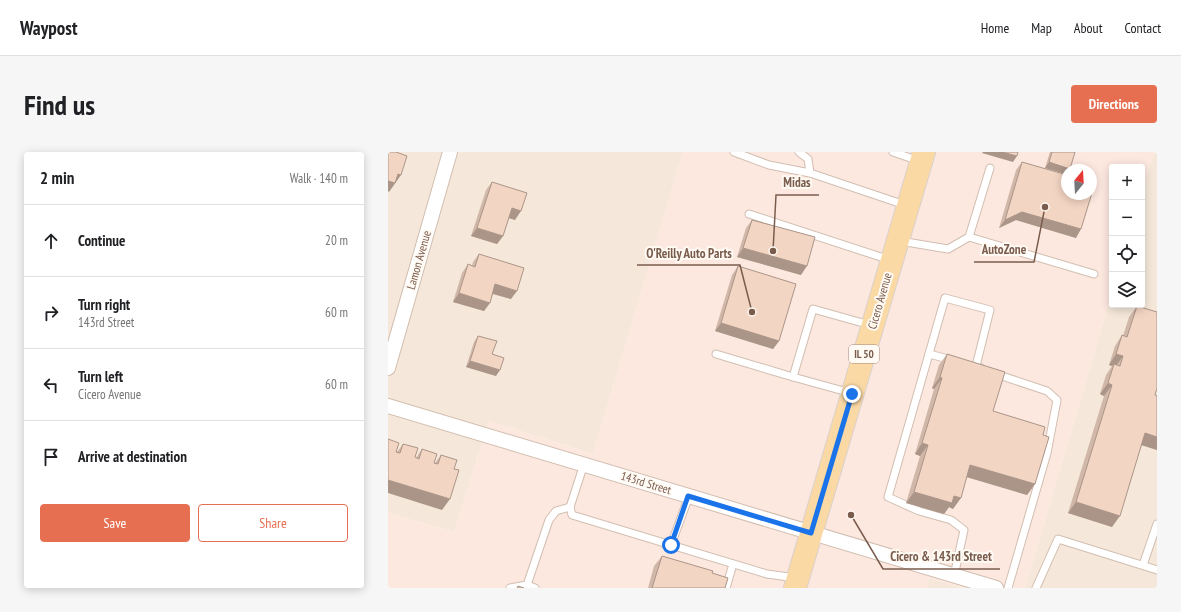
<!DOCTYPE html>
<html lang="en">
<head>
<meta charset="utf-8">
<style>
	:root { --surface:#fff; --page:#f6f6f6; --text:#202124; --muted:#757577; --line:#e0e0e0; --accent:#e76f51 }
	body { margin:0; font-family:"PT Sans Narrow",sans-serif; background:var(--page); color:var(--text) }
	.controls { position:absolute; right:12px; top:12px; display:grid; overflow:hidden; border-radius:4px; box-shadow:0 2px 10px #0003 }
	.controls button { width:36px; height:36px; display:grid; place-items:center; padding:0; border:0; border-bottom:1px solid var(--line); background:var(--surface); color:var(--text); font:20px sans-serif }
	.compass { position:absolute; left:673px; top:12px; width:36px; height:36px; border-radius:50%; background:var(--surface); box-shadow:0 2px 10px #0003; rotate:18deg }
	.stop { position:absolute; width:12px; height:12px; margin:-9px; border:3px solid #1a73e8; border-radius:50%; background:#fff }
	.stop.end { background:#1a73e8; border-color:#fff; box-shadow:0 1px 4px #0008 }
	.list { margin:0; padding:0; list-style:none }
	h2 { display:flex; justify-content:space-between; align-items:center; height:52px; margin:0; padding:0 16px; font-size:17px }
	h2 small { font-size:13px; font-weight:400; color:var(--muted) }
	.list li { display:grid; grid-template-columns:26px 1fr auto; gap:12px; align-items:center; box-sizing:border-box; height:72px; padding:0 16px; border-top:1px solid var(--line) }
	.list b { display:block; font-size:15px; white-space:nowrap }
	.list p { margin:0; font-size:13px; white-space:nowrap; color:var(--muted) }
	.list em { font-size:13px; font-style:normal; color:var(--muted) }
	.actions { display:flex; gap:8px; padding:12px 16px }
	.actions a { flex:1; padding:9px 0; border:1px solid var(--accent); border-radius:4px; text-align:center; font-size:14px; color:var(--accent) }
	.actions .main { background:var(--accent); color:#fff }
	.icon { flex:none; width:22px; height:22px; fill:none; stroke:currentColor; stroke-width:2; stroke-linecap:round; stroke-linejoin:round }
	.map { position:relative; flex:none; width:769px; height:436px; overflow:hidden; border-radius:4px }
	header { display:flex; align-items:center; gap:24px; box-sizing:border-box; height:56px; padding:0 20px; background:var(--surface); border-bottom:1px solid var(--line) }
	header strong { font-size:19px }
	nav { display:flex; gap:22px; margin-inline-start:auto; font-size:14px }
	.intro { display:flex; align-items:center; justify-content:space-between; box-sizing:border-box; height:96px; padding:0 24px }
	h1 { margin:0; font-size:28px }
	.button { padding:10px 18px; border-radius:4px; background:var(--accent); color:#fff; font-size:14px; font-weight:700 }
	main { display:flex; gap:24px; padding:0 24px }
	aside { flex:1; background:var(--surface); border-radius:4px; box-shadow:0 2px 10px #0003 }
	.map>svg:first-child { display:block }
	.residential { fill:#f5e8da }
	.commercial { fill:#fde8e0; fill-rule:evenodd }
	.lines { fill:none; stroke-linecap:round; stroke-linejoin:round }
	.lane-casing { stroke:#d1beb0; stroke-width:9 }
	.street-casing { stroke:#d1beb0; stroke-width:16 }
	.primary-casing { stroke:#dad1cd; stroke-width:24 }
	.lane { stroke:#fff; stroke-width:7 }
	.street { stroke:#fff; stroke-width:14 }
	.primary { stroke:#fbd9a5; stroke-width:22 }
	.wall { fill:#d1b7a8 }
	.shaded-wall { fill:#aa9588 }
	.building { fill:#f3d5c3; stroke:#aa9588 }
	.route { stroke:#1a73e8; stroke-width:5 }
	.labels { text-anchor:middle; stroke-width:4; stroke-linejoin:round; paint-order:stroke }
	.shield { fill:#fffaf3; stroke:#a28b7f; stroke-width:1 }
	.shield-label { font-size:11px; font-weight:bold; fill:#7a5c4d }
	.street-label { font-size:12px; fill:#7a5c4d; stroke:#fffaf3 }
	.leader { fill:none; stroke:#7a5c4d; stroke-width:1.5 }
	.callout-dot { fill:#7a5c4d; stroke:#fffaf3; stroke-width:1.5 }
	.callout-label { font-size:13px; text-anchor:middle; font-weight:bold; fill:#7a5c4d; stroke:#fffaf3; stroke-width:4; stroke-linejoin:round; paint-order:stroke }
</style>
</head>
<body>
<header>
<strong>Waypost</strong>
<nav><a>Home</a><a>Map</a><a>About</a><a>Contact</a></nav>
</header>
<div class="intro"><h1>Find us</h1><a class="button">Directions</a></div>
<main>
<aside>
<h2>2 min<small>Walk · 140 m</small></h2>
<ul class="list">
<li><svg class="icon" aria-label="ahead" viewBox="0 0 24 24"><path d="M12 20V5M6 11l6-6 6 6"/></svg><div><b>Continue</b></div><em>20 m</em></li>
<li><svg class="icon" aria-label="right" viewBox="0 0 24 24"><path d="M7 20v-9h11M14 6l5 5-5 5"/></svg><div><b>Turn right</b><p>143rd Street</p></div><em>60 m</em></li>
<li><svg class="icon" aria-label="left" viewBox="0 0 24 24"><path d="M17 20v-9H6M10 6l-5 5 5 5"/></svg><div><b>Turn left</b><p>Cicero Avenue</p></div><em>60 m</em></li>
<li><svg class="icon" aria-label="arrive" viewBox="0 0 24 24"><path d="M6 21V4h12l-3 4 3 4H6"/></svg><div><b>Arrive at destination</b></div></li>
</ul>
<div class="actions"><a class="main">Save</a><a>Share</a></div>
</aside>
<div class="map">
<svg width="769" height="436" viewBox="0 0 769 436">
	<rect width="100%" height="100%" fill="#fdf6ec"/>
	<g class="residential">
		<polygon points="0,0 295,0 205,302 101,269 66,380 0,361"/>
		<polygon points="766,0 769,0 769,436 637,436 724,141 724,153 754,153 754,39"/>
		<polygon points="541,426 574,436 538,436"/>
	</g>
	<path class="commercial" d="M295,0H766L754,39V15H724V141L637,436H574L541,426L538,436H0V361L66,380L101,269L205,302ZM679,18H703V42H679Z"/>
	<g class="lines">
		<defs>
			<g id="lane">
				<polyline points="346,0 381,13 422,21 517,53"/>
				<polyline points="411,0 420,7 422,21"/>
				<polyline points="505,0 531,9"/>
				<polyline points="361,62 502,108"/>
				<polyline points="581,85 706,122"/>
				<polyline points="512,89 560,97 581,85 602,16"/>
				<polyline points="328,202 405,225"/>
				<polyline points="541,202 564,208"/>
				<polyline points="608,222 659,239 669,248 659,301 620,436"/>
				<polyline points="463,241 405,225 425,157 482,173"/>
				<polyline points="196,312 182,355 184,363 379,422 408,426"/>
				<polyline points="283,393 301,344"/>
				<polyline points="755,413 769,372"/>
				<polyline points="566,424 576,378 563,368 531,359 500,345 557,146 602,158 588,214 593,216"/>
				<polyline points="139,433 147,436"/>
				<polyline points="122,436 139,433 161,368 168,359 182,355"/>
				<polyline points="338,436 345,412"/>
				<polyline points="648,436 670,387 769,418"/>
			</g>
			<g id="street">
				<polyline points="0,216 62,0"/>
				<polyline points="0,254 608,436"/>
			</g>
			<polyline id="primary" points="407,436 536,0"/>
		</defs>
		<use href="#lane" class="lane-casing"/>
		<use href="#street" class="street-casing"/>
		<use href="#primary" class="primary-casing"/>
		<use href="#lane" class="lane"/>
		<use href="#street" class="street"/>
		<use href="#primary" class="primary"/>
	</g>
	<g class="wall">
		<polygon points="662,0 687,0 679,18 679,21 678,22 657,16"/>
		<polygon points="634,10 688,86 628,68 611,76 628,18"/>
		<polygon points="104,30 127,68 121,66 115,84 109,92 83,84 98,38"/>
		<polygon points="364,68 413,123 349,105 358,76"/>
		<polygon points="91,102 123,147 105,142 96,159 65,150 74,121 80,112 84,114 85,110"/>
		<polygon points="350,114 391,189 385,197 327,179 344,123"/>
		<polygon points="749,154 767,243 769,244 769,298 754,293 724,375 680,361 716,244 712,242 718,223 724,214 721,213 727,194 734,183 735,184 741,165"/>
		<polygon points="90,184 104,202 108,224 78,215 86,190"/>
		<polygon points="559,202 605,259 655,283 647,332 639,343 579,325 565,357 561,355 556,362 518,351 532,304 527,302 546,237 544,236 551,213"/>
		<polygon points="15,292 28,306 34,297 46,311 47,311 53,303 54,358 8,300 9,300"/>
		<polygon points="274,404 324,421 337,436 260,436 266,414"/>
	</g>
	<g class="shaded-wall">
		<polygon points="595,0 614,0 629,4 625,10 594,1"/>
		<polygon points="661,10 682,17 681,18 679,18 679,21 678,22 657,16"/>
		<polygon points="10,22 13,23 1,40 0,39 0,29"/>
		<polygon points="124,56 133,59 127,68 118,65"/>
		<polygon points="634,60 693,77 688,86 628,68 611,76 617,68"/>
		<polygon points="89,76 115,84 109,92 83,84"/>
		<polygon points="355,96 419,114 413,123 349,105"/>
		<polygon points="107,132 129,139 123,147 102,141"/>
		<polygon points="71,141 102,151 96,159 65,150"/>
		<polygon points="333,171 391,189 385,197 327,179"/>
		<polygon points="728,202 735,204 727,215 726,212 724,214 721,213"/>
		<polygon points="82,209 112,218 108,224 78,215"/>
		<polygon points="552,225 554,226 546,237 544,236"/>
		<polygon points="720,231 724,233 716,244 712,242"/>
		<polygon points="757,281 769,285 769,298 750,292"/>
		<polygon points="534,291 540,293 532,304 527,302"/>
		<polygon points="582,313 647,332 639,343 575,324"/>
		<polygon points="0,328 62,347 54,358 0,341"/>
		<polygon points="526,340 566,344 573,346 565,357 561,355 556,362 518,351"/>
		<polygon points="688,350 732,364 724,375 680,361"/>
	</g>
	<g class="building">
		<polygon points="0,0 8,0 19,4 13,23 10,22 7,31 0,29"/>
		<polygon points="614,0 630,0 629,4"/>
		<polygon points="664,0 687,0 682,17 661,10"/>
		<polygon points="634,10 679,23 679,42 703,42 703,30 707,31 693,77 634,60 617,68"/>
		<polygon points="104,30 139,41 133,59 124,56 115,84 89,76"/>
		<polygon points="364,68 427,85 419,114 355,96"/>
		<polygon points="91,102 136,116 129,139 107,132 102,151 71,141 80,112 87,115"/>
		<polygon points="350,114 408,132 391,189 333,171"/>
		<polygon points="749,154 769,160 769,236 767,243 769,244 769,285 757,281 732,364 688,350 724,233 720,231 726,212 732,214 735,204 728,202 734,183 739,185"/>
		<polygon points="90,184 109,189 104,202 116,206 112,218 82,209"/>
		<polygon points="559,202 617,220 605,259 657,275 655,283 661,285 647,332 582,313 573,346 566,344 564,351 526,340 540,293 534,291 554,226 552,225"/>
		<polygon points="0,287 11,291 8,300 12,301 15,292 30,296 27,305 31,307 34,297 49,302 46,311 50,312 53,303 69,308 66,317 71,318 62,347 0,328"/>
		<polygon points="274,404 325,419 324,421 340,426 337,436 264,436"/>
		<polygon points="130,434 136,436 129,436"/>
	</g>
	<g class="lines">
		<polyline class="route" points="283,393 300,344 423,381 464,242"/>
	</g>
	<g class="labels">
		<rect class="shield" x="461" y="193" width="30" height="18" rx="3"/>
		<g class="shield-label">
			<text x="476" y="206">IL 50</text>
		</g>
		<g class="street-label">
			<text transform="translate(31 108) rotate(-74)" y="4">Lamon Avenue</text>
			<text transform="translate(492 149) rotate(-74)" y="4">Cicero Avenue</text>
			<text transform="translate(258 331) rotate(17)" y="4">143rd Street</text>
		</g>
	</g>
	<path class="leader" d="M385 99L388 43H431M657 55L646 110H586M364 160L352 113H249M463 363L495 417H612"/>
	<g class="callout-dot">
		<circle cx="385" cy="99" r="4"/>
		<circle cx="657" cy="55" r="4"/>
		<circle cx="364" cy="160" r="4"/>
		<circle cx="463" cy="363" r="4"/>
	</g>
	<g class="callout-label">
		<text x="409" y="35">Midas</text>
		<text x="616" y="102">AutoZone</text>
		<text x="301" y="106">O'Reilly Auto Parts</text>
		<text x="553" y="409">Cicero &amp; 143rd Street</text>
	</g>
</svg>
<div class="controls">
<button>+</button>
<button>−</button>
<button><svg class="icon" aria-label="locate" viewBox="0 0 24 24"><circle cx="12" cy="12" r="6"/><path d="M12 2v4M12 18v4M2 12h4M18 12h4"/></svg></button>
<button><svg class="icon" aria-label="layers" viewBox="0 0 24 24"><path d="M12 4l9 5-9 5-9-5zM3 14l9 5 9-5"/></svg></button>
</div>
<svg class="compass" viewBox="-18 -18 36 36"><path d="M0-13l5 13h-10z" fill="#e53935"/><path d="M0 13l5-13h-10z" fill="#757577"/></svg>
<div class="stop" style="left:283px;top:393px"></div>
<div class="stop end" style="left:464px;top:242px"></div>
</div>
</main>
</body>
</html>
